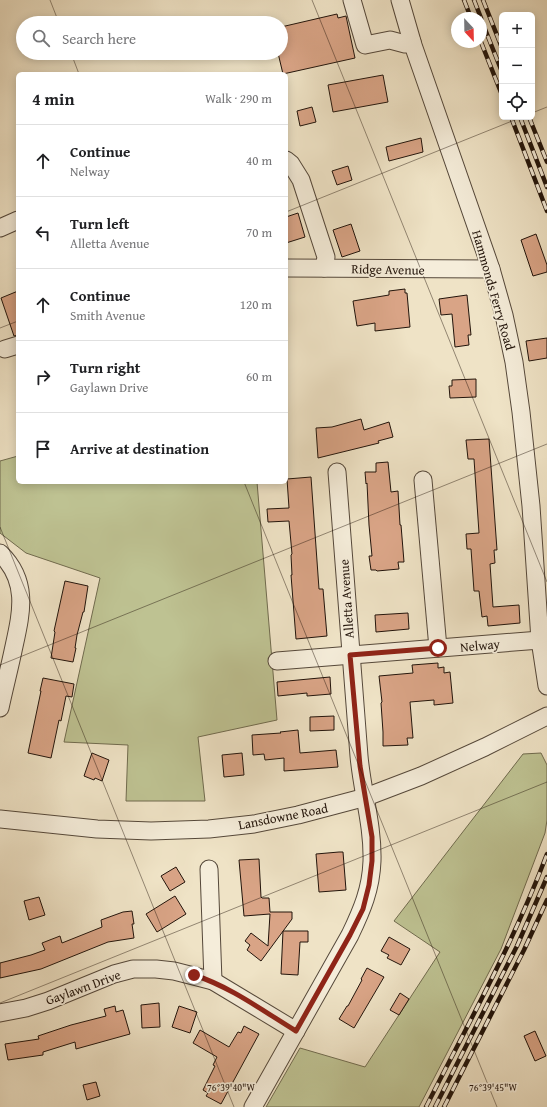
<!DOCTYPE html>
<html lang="en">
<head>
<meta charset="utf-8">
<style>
	:root { --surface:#fff; --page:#f6f6f6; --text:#202124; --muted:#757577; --line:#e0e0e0 }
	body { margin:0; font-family:"Gentium Book Plus",serif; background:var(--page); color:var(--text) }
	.controls { position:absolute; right:12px; top:12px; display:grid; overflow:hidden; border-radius:6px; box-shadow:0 2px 10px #0003 }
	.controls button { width:36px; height:36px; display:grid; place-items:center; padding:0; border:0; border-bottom:1px solid var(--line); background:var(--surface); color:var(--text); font:20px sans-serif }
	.compass { position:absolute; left:451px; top:12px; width:36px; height:36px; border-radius:50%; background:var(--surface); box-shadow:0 2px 10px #0003; rotate:158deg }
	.stop { position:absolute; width:12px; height:12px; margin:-9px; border:3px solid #8f2418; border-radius:50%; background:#fff }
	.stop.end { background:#8f2418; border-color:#fff; box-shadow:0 1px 4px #0008 }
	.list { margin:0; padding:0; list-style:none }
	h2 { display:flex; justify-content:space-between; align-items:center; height:52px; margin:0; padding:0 16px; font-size:17px }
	h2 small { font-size:13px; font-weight:400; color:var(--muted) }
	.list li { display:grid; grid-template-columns:26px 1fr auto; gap:12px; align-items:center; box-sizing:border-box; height:72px; padding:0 16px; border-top:1px solid var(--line) }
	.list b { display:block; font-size:15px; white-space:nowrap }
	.list p { margin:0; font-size:13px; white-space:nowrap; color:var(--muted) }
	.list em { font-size:13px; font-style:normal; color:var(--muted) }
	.icon { flex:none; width:22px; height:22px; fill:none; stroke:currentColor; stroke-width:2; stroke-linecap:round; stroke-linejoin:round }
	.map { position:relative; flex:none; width:547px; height:1107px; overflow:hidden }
	.search { position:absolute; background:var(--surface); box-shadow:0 2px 10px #0003; left:16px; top:16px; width:272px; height:44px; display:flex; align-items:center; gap:10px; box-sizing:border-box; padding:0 14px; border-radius:22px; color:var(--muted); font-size:15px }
	.panel { position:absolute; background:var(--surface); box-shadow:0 2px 10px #0003; left:16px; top:72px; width:272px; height:412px; border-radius:6px }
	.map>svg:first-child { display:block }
	.green { fill:#bec292; stroke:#706b4e }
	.building { fill:#d9a486; stroke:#22140b }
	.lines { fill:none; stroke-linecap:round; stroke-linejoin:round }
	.minor-casing { stroke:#55483a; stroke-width:19 }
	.minor { stroke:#f5edda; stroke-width:17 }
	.rail-casing { stroke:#22140b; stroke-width:4.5 }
	.rail { stroke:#f5edda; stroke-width:3; stroke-dasharray:9; stroke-linecap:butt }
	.route { stroke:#8f2418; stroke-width:5 }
	.ticks { fill:none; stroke:#22140b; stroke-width:1; stroke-opacity:0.45 }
	.labels { text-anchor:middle; stroke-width:3.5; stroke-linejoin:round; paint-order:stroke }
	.street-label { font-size:13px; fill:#22140b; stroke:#f5edda }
	.ticks-label { font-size:10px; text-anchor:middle; fill:#22140b; stroke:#f5edda; stroke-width:3.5; stroke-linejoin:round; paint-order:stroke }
</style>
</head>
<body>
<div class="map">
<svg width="547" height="1107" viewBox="0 0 547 1107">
	<rect width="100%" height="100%" fill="#efe3c6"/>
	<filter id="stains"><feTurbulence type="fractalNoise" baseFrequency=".005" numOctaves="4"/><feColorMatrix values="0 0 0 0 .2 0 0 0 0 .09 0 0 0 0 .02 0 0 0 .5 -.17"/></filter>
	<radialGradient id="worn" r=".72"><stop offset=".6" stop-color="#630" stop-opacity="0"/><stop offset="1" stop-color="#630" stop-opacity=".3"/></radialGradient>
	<g class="green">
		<polygon points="18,456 18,482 257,482 277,720 198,737 205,801 126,801 128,745 64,742 100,578 26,553 0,533 0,461"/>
		<polygon points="541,753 547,765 547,820 545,833 501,949 419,1107 266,1107 300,1048 365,1067 440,952 394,921 523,754"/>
	</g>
	<g class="building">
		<polygon points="337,14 338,18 346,16 355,58 283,74 278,53 281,53 281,27"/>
		<polygon points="383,75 388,102 333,112 328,85"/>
		<polygon points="312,107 316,122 300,126 297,111"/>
		<polygon points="421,138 423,152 389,161 386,147"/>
		<polygon points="348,166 352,180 337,185 332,171"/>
		<polygon points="298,213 305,237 286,243 286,217"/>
		<polygon points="351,224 360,251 342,257 333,230"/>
		<polygon points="536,234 547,265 547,272 533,276 521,240"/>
		<polygon points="405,289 405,293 407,293 410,327 375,331 375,323 357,326 353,301 389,295 389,291"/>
		<polygon points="18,291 18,335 14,336 1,298"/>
		<polygon points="467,295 471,335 468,335 469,345 455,347 452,314 441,315 439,299"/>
		<polygon points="547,338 547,358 529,361 526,341"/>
		<polygon points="476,379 476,397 450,398 449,386 452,386 452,380"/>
		<polygon points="361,419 364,430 389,422 393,437 378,441 379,443 318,458 316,428 332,427"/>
		<polygon points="489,439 497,550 494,550 495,563 490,564 493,607 519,605 520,623 488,626 487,616 482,617 479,591 474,591 471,549 467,549 466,534 479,533 474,459 468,459 466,440"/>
		<polygon points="388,462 391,492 398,491 400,525 401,525 404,562 398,562 399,569 377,571 376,570 371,570 369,556 372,556 369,525 367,483 366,484 365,472 376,472 376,463"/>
		<polygon points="311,477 319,589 323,589 327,636 296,639 291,575 292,575 291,555 292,554 289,521 268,522 267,509 289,508 287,479"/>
		<polygon points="65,581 88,586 84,612 83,612 77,635 75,648 76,648 73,662 51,658 55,632 54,631"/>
		<polygon points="408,613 409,629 376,632 375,615"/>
		<polygon points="438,663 438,668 444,667 444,673 450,672 453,703 434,705 434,700 410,702 413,738 407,738 408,745 383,746 383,732 381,703 382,702 379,676 413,673 412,665"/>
		<polygon points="330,677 331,694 307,696 307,693 278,696 277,682"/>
		<polygon points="43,678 74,684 72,697 66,696 61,721 59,720 51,758 28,753 41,691 40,691"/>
		<polygon points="334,716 334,730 310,731 310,717"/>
		<polygon points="298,730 300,753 336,750 338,767 284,771 284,758 265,760 264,754 253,755 252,735 281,733 280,732"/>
		<polygon points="92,753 109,760 102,781 95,778 94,780 84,776"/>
		<polygon points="242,753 244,775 224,777 222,755"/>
		<polygon points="339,852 343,852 346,890 319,892 316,854"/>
		<polygon points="259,859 261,897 262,898 269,898 270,912 292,912 292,919 261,961 247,950 250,945 245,941 251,933 268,946 270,914 244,916 239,860"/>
		<polygon points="176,867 185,882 170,891 161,876"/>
		<polygon points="175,896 186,914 157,932 146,914"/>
		<polygon points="39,897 45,915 29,920 24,901"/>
		<polygon points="132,911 134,924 132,924 134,938 108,942 41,969 0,978 0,963 31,955 45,950 42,943 60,936 62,943 102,927 101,920 123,912"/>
		<polygon points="283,931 308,931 308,942 300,942 298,975 281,974"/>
		<polygon points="389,937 410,949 401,965 387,958 389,955 381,951"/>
		<polygon points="367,968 384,977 354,1028 339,1019 347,1006 348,1006 362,980 361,979"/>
		<polygon points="400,993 409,999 399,1015 390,1010"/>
		<polygon points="159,1003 160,1027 142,1028 141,1005"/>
		<polygon points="115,1006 116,1012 123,1010 130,1034 76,1049 75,1042 43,1052 43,1055 8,1060 5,1044 39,1039 38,1036 71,1025 106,1016 104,1009"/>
		<polygon points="179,1006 197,1012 190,1033 172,1027"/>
		<polygon points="244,1026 259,1034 221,1104 206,1096 208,1093 203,1090 215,1066 213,1065 217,1057 193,1043 200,1030 229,1047 238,1032 241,1033"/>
		<polygon points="535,1031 546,1056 535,1061 524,1036"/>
		<polygon points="96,1082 100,1096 87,1100 83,1085"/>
	</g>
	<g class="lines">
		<defs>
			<g id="minor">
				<polyline points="352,0 365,45 390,40 405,44 412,42"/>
				<polyline points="400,0 413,45 491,269 504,315 514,362 521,412 531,506 540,640 547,686"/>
				<polyline points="286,160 291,164 301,180 326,257 324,268"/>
				<polyline points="0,228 18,220"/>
				<polyline points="286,268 491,269"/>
				<polyline points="5,349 18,345"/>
				<polyline points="423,480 438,648"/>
				<path d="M0,553C30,582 21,614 13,651C9,670 4,689 0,708"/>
				<polyline points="277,661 540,640"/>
				<polyline points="0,819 97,829 151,831 209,829 254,824 298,815 366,797 421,776 485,747 547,716"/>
				<polyline points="209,869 213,981"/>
				<polyline points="0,1013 26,1008 48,1001 114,974 133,969 156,969 174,971 213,981 296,1031"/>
				<path d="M253,1107L350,935C362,910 371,889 372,861C373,825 362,791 359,756C351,661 344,566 337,472"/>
			</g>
		</defs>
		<use href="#minor" class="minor-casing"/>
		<use href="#minor" class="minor"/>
		<defs>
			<g id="rail">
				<polyline points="464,0 471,18"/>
				<polyline points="474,0 481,18"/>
				<polyline points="483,0 502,48"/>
				<polyline points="481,19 502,72"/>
				<polyline points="481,42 502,95"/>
				<polyline points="511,117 547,211"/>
				<polyline points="520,117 547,187"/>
				<polyline points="529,117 547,162"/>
				<path d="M426,1107C468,1024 514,942 547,854"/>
				<polyline points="435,1107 517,946 547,877"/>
				<polyline points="444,1107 524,950 547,900"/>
			</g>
		</defs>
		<use href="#rail" class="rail-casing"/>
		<use href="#rail" class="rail"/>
	</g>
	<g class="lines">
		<path class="route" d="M194,975C231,987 263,1011 296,1031L350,935L363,909L369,885L372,861V837L360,766L350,655L438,648"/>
	</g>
	<path class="ticks" d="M50,0L59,23M312,0L547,582M71,53L79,74M532,113L547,107M286,212L522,117M0,328L18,321M244,482L497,1107M0,527L234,1107M0,665L547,444M0,1003L547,782"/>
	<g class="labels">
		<g class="street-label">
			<text transform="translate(388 269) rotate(1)" y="5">Ridge Avenue</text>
			<text transform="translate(494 290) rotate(74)" y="5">Hammonds Ferry Road</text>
			<text transform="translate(346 599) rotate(-94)" y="5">Alletta Avenue</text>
			<text transform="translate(480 645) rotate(-5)" y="5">Nelway</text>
			<text transform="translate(283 816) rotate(-11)" y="5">Lansdowne Road</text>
			<text transform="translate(83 987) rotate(-20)" y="5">Gaylawn Drive</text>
		</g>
	</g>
	<g class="ticks-label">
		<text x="231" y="1091">76°39'40"W</text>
		<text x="493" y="1091">76°39'45"W</text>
	</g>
	<rect width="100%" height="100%" filter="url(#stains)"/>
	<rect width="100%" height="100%" fill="url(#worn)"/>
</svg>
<div class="controls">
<button>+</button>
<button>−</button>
<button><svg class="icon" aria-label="locate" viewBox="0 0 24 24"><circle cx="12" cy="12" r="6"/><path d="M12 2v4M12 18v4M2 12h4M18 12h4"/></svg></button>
</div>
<svg class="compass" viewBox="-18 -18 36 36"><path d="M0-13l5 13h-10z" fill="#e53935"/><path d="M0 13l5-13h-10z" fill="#757577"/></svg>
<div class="stop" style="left:438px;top:648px"></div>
<div class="stop end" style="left:194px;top:975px"></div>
<div class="search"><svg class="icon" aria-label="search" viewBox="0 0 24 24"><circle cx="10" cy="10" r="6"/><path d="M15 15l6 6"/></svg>Search here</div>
<section class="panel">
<h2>4 min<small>Walk · 290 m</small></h2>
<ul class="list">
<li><svg class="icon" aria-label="ahead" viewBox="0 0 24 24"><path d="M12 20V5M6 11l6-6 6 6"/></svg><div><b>Continue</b><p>Nelway</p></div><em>40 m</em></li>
<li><svg class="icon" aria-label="left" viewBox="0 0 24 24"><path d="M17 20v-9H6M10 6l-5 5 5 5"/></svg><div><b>Turn left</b><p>Alletta Avenue</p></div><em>70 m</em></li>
<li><svg class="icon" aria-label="ahead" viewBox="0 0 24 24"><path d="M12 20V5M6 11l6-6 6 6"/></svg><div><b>Continue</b><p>Smith Avenue</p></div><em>120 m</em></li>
<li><svg class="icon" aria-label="right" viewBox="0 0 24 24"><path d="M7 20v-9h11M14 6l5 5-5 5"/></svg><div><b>Turn right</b><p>Gaylawn Drive</p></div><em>60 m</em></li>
<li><svg class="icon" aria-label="arrive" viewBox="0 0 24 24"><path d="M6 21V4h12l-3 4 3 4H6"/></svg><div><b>Arrive at destination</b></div></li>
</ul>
</section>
</div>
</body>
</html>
